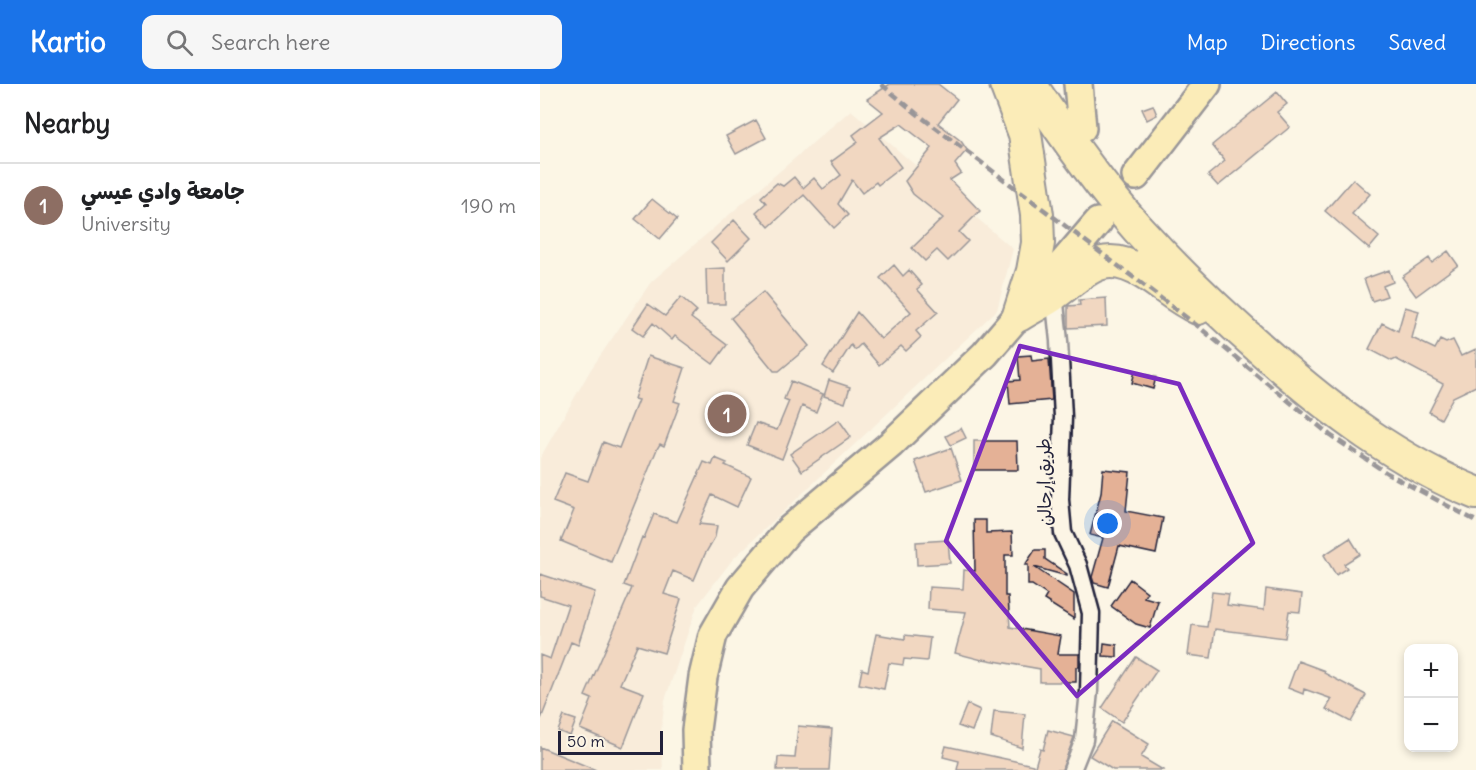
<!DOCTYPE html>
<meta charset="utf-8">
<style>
body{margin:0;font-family:Delius,"Playpen Sans Arabic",sans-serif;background:#f6f6f6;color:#202124}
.controls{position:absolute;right:18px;bottom:18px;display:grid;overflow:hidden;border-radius:12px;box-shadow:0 3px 9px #0003}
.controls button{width:54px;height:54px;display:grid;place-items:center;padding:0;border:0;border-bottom:2px solid #e0e0e0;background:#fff;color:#202124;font:30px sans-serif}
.scale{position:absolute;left:18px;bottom:15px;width:105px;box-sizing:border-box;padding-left:6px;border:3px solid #22223b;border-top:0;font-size:16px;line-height:21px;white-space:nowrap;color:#22223b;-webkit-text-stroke:4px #fcf5e5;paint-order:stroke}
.you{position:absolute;left:568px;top:440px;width:21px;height:21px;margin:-15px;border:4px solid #fff;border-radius:50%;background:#1a73e8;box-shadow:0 0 0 9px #1a73e833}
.badge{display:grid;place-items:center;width:39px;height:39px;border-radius:50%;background:#1a73e8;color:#fff;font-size:20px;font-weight:700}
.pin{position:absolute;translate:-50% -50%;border:3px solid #fff;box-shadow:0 2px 6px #0006}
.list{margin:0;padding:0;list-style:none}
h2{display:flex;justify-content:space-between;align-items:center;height:78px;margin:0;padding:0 24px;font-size:26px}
h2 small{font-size:20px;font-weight:400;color:#757577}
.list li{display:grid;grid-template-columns:39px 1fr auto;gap:18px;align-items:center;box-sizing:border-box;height:84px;padding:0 24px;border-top:2px solid #e0e0e0}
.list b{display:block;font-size:22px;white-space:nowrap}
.list p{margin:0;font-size:20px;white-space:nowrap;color:#757577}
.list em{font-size:20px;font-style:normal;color:#757577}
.icon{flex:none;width:33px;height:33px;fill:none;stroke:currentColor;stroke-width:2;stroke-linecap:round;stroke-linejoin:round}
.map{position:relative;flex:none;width:936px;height:686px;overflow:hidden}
header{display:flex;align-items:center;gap:36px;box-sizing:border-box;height:84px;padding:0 30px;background:#1a73e8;color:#fff}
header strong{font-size:28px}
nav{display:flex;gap:33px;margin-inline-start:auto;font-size:21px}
.search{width:420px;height:54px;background:#f6f6f6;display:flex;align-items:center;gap:15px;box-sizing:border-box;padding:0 21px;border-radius:12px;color:#757577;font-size:22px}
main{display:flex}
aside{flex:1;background:#fff}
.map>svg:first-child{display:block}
.built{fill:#f5e1cd}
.building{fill:#e4b196;stroke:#22223b;stroke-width:1.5}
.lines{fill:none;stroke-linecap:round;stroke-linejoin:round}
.street-casing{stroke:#22223b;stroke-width:21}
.primary-casing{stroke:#22223b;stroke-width:32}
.highway-casing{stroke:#22223b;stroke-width:36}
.street{stroke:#fcf5e5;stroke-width:16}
.primary{stroke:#fbe180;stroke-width:27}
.highway{stroke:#fbe180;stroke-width:32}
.rail{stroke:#22223b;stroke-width:4.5;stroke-dasharray:9 4.5;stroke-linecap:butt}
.marked{fill:none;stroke:#7b2cbf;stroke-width:4.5;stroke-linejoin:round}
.labels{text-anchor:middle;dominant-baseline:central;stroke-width:4.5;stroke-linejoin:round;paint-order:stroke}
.street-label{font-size:18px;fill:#22223b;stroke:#fcf5e5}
</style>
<header>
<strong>Kartio</strong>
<div class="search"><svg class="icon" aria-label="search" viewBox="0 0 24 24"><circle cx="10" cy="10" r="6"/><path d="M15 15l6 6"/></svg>Search here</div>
<nav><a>Map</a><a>Directions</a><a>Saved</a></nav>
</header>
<main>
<aside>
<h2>Nearby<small></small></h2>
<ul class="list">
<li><span class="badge" style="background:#8d6e63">1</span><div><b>جامعة وادي عيسي</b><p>University</p></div><em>190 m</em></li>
</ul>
</aside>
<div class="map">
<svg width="936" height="686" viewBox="0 0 936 686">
<rect width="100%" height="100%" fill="#fcf5e5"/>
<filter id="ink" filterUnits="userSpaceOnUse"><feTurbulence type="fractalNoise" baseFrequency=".0167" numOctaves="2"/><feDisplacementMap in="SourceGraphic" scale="12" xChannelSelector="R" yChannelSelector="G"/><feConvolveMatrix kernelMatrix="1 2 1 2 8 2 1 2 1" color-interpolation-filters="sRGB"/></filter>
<g filter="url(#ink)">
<path class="built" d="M311,26l162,139 -16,61 -264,249 -36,47 -32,94 -4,32 2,38h-123v-312l51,-89 60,-87z"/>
<path class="building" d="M350,0h48l19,15 -19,24 23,18 6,9 -12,14 6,9 -11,7 30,31 -21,21 9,9 -20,20 -11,-11 -12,11 -13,-13 31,-30 -30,-24 -8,-13 27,-33 -31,-24 -22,14 22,29 -23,18 -2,-3 -14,11 -10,-13 -14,24 10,11 -14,13 -30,-33 -35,32 -13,-15 10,-9 -5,-6 16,-14 6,3 11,-9 9,11 11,-10 9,11 18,-14 -10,-13 27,-20 -5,-7 30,-23 -16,-13z
M737,8l10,12 -10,8 13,15 -72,59 -10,-11 17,-14 -13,-16z
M613,21l4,10 -10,5 -5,-11z
M216,36l10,18 -30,16 -10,-18z
M813,95l17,15 -18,20 27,23 -10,12 -44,-38z
M112,115l25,20 -17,20 -25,-20z
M194,136l17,18 -23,23 -17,-18z
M908,167l10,14 -42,31 -14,-19 27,-19 3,5z
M354,181l9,11 6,-6 13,15 -5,4 21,23 -22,19 5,6 -15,14 -5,-5 -22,19 -18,-21 -6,6 -4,-5 -18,28 -10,-7 34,-54 24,27 30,-27 -31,-34z
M185,184v36h-18l-1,-35z
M849,186l4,12 -10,4 4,10 -15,5 -8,-22z
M223,208l46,54 -30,25h-5l-43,-53z
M141,213l16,14 -6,7 36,27 -14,19 -38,-28 -3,4 -19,-17 -10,13 -11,-8 16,-24 17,12z
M566,214l1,28 -39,2v-22l12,-1 -1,-5z
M865,223l14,4 -7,27 23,11 5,-9 6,3 7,-3 8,16 15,-7v37l-23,11 -12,22 -12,-7 14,-28 -47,-25 -4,2 -23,-12 13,-26 16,8z
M491,271l1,6 17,-2 3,41 -42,4 -2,-23 12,-1 -2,-24z
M108,272l37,12 -11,33 6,2 -16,43 -4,-2 -3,5 -46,113 -50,-21 13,-31 -21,-8 12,-29 23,8 15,-39 16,6 19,-48 -4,-1z
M595,287l21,6 -3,12 -21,-6z
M289,296l21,7 -5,16 -21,-7z
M251,297l32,13 -7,18 -14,-6 -20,53 -35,-14 9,-22 21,7 12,-29 -5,-2z
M299,336l12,17 -49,34 -12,-17z
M421,344l5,10 -15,7 -5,-9z
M434,357h43l1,29h-44z
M411,364l11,32 -36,12 -11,-31z
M175,374l12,5 -2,2 26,12 -14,30 -25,-12 -13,29 18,2 -2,11 -10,17 -11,26 -21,-9 -9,23 17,5 -17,54 -27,-8 -17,39 24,9 -21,54 -43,-18 12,-30 -7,-3 47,-108 -8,-3 18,-48 2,1 10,-24 23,8 27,-60 8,3z
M563,385l27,3 -4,39 37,7 -7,36 -37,-8 -11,41 -14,-4 -2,-6 11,-39 -13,-3 11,-42z
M434,436h12v13l26,-1 1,23h-8v41h3l2,31 51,9 -3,18h21v13h-3v15h-36v-13l-57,-10 -1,1 -27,-7 11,-41 -38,-3 1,-22 34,2 1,-19 11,1z
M810,454l10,16 -16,10 3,4 -11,7 -12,-20z
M408,456l2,23 -33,2 -1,-23z
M495,466h10v9l22,15v2l-33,-9 40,27v25l-30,-19 3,-5 -15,-10h-4v-20h-3z
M0,490l55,18 -17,53 -7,-3 -30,77 -1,-64 10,4 18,-54 -28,-9z
M590,495l17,13 -3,5 14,4 -8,27 -14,-4 -25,-18z
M726,505l36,5 -2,18 -11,-1 -4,27 -70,-9 -4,29 -23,-3 4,-30 15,2 5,-35 17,2 -2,11 37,5z
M336,550l29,5v-4l25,3 -3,23 -23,-2 -1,6 -14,-2 -5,26 -25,-5 3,-15 6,2z
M564,559l13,2v12l-14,-1z
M596,573l21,13 -35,52 -20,-14z
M758,577l27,10 -1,2 42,22 -15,27 -25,-13 6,-10 -28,-10 -1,5 -15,-6z
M427,620l13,6 -8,21 -14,-5z
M454,627l31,3 -3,34 -31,-11z
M24,632l12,4 -6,16 -12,-5z
M572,637l37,23 -8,13 22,13h-50l-23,-14z
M258,642l34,3 -3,41h-52l1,-13 17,1z
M508,646l26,7 -12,33h-28l6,-21 3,1z
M406,662l87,19v5h-76l2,-9 -16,-4z
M0,663l56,23h-56z"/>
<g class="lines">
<defs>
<path id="street" d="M514,210l5,47 4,76 -3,83 3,33 15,32 13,48 -2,78 -5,49 -12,30"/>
<path id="primary" d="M538,0l4,44
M596,92l71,-92
M157,686l-1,-40 7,-53 10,-42 27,-47 49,-58 102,-86 94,-90 113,-132"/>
<path id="highway" d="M466,0l19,50 12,81 1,28 -5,28 -14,44
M490,0c33,50 68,100 108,145 41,45 85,87 131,127 62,55 130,106 207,137
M479,231c11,-7 24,-13 35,-21 33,-24 48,-46 90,-21 18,11 34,26 54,35"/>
</defs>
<use href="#street" class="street-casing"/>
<use href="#primary" class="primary-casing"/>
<use href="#highway" class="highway-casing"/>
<use href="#street" class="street"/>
<use href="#primary" class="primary"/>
<use href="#highway" class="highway"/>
<path class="rail" d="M341,0l35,29 283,214 131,108 57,38 89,48"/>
</g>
</g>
<path d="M0 0H936V686H0ZM480,262l159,38 74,159 -176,153 -131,-155z" fill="#fcf5e5" fill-opacity=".55" fill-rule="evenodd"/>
<path class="marked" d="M480,262l159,38 74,159 -176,153 -131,-155z"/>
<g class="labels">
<g class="street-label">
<text transform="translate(504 398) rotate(-91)">طريق إرحالن</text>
</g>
</g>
</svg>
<div class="controls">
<button>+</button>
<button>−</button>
</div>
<div class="scale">50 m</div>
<div class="you"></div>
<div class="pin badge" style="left:187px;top:330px;background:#8d6e63">1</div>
</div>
</main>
